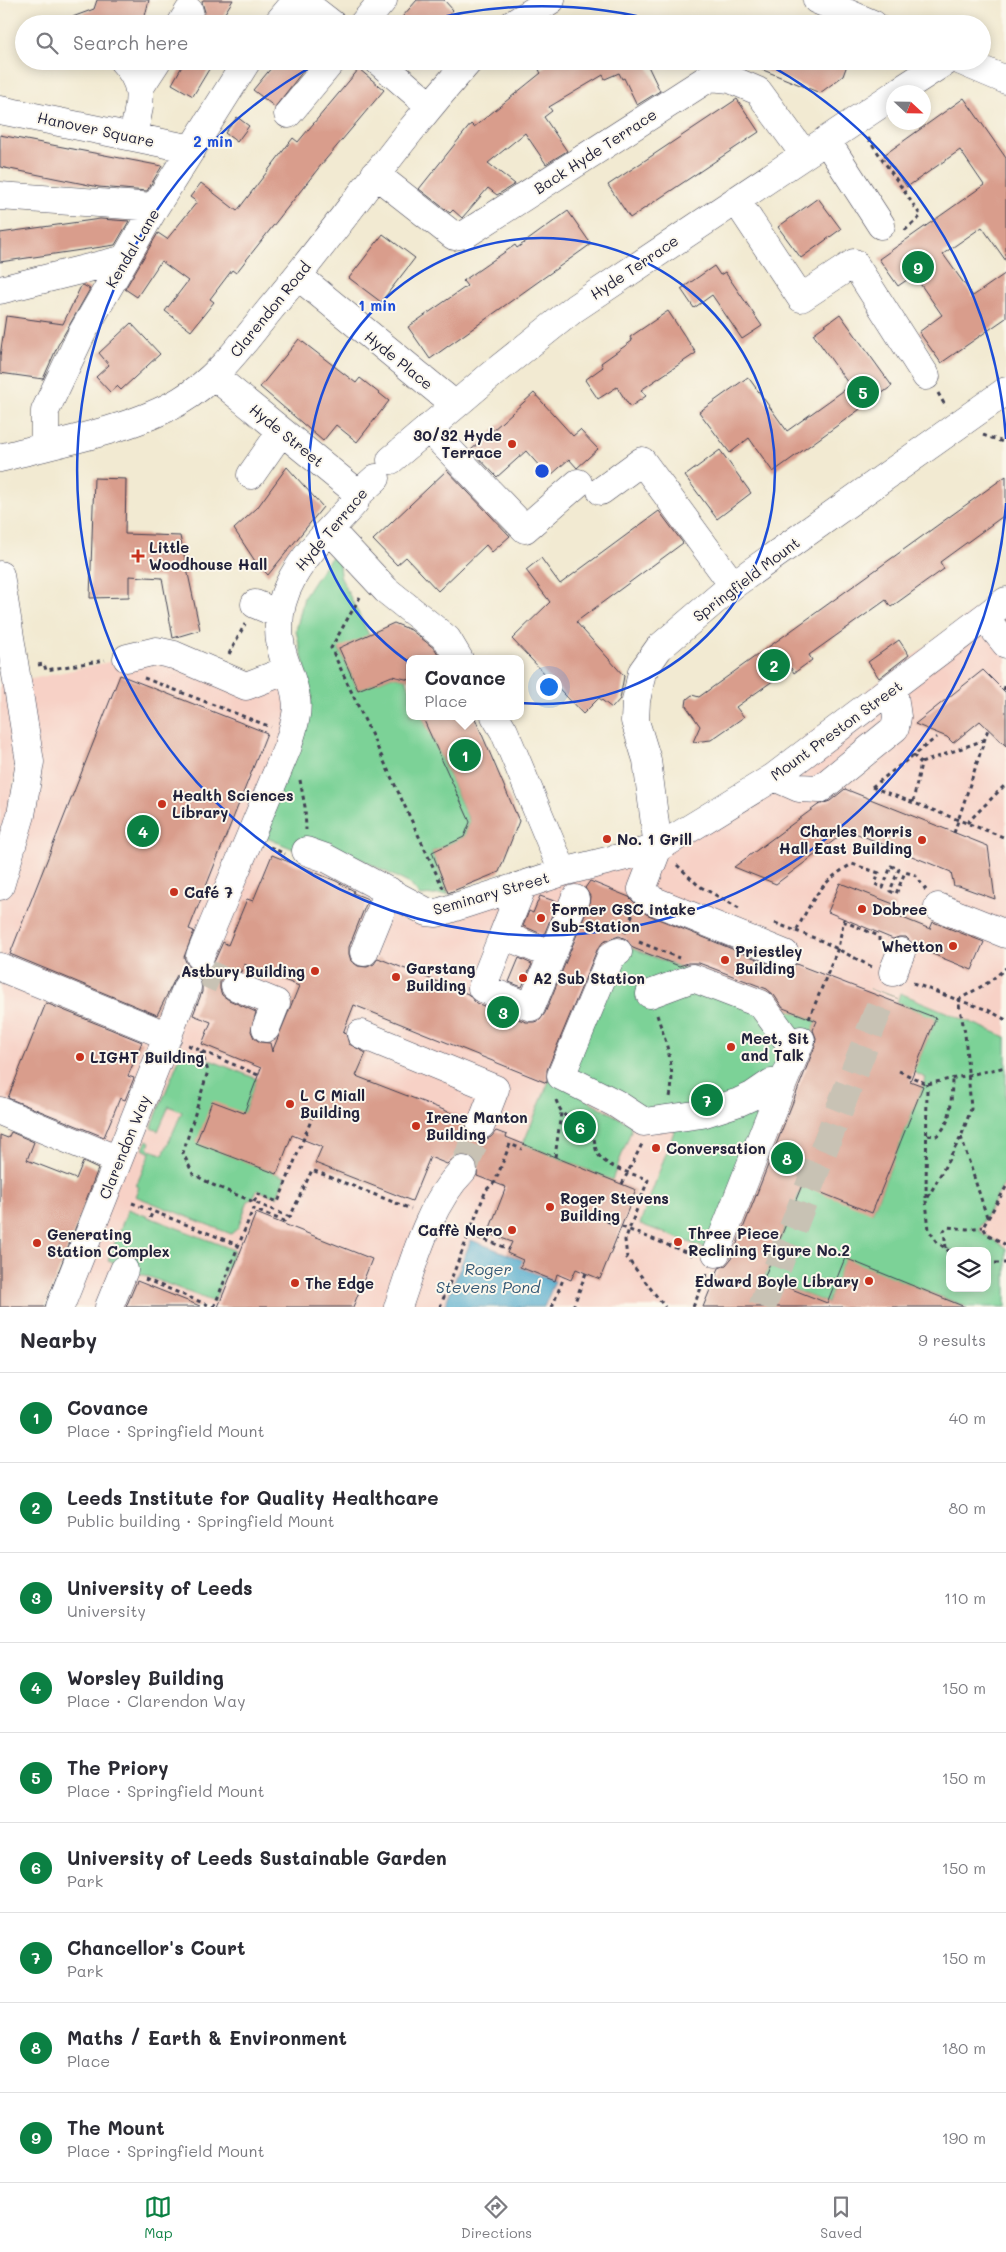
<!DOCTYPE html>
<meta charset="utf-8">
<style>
body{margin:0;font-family:Mali,sans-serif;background:#f2f2f3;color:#2b2b33}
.controls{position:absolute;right:15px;bottom:15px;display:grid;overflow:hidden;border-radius:10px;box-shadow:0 2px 12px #0003}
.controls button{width:45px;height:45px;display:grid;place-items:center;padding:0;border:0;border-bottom:1px solid #e1e1e2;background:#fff;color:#2b2b33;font:25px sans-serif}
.compass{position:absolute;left:886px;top:85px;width:45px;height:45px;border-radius:50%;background:#fff;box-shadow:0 2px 12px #0003;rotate:112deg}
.you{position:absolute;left:548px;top:686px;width:18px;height:18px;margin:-12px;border:4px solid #fff;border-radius:50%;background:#1a73e8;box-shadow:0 0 0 8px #1a73e833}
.badge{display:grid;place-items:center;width:32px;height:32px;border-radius:50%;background:#0b8043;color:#fff;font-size:16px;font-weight:700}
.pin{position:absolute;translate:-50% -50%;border:2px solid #fff;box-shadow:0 1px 5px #0006}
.popup{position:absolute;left:406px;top:655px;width:118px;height:65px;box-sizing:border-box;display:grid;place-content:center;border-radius:10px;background:#fff;filter:drop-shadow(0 1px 4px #0005);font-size:16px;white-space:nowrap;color:#7c7c81}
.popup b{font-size:19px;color:#2b2b33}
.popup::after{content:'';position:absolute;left:50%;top:100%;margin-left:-10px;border:10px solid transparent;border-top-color:#fff}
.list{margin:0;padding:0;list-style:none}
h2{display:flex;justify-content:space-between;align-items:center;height:65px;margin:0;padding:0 20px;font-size:21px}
h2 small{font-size:16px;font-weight:400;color:#7c7c81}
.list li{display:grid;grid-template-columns:32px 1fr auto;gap:15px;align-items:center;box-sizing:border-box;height:90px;padding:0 20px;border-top:1px solid #e1e1e2}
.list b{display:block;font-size:19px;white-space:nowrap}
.list p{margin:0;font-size:16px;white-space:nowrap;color:#7c7c81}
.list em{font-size:16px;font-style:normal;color:#7c7c81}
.icon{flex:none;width:28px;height:28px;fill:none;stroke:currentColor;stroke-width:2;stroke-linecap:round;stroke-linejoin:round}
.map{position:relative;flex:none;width:1006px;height:1307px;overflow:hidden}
.search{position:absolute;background:#fff;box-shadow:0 2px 12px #0003;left:15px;right:15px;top:15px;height:55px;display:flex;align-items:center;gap:12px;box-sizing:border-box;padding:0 18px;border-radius:28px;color:#7c7c81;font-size:19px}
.sheet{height:875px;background:#fff}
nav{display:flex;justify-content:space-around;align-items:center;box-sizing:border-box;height:70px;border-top:1px solid #e1e1e2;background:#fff;font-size:14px;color:#7c7c81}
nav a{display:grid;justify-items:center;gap:2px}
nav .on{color:#0b8043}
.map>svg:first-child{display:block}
.built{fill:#f7d1c6;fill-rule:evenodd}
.green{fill:#7bd297;stroke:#4e7a69;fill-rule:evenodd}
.water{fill:#4da8cb;stroke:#386583}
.building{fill:#d99d8c;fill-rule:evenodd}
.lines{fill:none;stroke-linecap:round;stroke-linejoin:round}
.minor-tunnel{stroke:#c8c2b4;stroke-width:28;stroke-dasharray:28 14;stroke-linecap:butt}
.minor-casing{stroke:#414052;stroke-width:29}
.path{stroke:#414052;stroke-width:3;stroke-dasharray:4 4;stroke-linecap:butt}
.minor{stroke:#fff;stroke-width:28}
.ring{fill:none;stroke:#1d4ed8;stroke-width:2.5}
.poi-dot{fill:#c8321e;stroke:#fbf7ec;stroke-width:2}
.labels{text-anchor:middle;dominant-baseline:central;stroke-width:4;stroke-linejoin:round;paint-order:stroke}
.street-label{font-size:15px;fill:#22223b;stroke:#fbf7ec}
.poi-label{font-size:15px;font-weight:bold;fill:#22223b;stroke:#fbf7ec;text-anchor:start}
.water-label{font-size:16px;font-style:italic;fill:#335875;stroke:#fbf7ec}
.centre{fill:#1d4ed8;stroke:#fbf7ec;stroke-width:2.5}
.ring-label{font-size:15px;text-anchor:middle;font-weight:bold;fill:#1d4ed8;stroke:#fbf7ec;stroke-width:4;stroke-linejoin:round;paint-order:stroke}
</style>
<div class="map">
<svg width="1006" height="1307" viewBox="0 0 1006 1307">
<rect width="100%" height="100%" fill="#fbf7ec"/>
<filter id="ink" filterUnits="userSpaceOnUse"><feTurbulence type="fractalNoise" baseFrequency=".02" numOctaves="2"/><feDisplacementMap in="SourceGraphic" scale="10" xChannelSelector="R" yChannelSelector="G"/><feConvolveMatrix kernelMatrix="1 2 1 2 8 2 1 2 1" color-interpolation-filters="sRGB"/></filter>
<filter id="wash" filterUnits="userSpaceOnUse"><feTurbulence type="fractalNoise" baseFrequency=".0096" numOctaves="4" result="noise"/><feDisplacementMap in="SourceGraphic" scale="20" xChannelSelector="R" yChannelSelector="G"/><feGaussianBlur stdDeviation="1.12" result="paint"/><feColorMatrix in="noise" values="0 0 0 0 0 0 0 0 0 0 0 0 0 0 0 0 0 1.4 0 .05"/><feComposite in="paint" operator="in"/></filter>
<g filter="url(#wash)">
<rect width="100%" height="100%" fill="#f2ead2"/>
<path class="built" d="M1006,586v721h-946l58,-147 -118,-49v-225l19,-61 -1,-143 109,-24 91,16 70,-4v76l-39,92 50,23 138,52 221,-65zM950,1251h37v37h-37z
M0,641l17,121 -8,52 -9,25z"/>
<path class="green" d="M338,550l2,26 29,59 -30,14 19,41 34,-14 14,3 4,10v27h12l48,106 -6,15 -32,15 17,42 -29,2 -10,-12 -59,-30 -30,-7 -23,4 -38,-16 38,-89 14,-49 -16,-66 8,-34 21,-32z
M613,941l204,80 -94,234 -83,-31 36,-98 -114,-59z
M900,993l106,44v144l-28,49 28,18v59h-39l-122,-48 -18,44 -63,-25 93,-226 15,161 54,-135 -25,-12 17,-5 18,-42 -39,-17zM950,1251h37v37h-37z
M185,1052h5l67,27 -13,34 -48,29 89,35 -8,20 -20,-7 -4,8 -5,3 -10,27 -7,6 -96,-38 4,-9 -3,-1 14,-33 -7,-4 4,-9 3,2 -2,6 15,7 19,-43 -13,-6 -11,25 -7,-3 30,-74z
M550,1079l80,45 1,7 -19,49 -89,-36z
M128,1209l106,41 -20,52 -106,-41z"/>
<path class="water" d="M471,1240l52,20 -3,7 35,14 -11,26h-100z"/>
<g id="blocks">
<path class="building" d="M97,0h52l-6,24h-83l-1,-2 35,-13z
M203,0h30l-15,24h-18l5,-12 -3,-10z
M417,0h27l9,10 -12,14h-45z
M185,61h29l-21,35 -21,-12z
M277,61h34l-36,46 -22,-17z
M553,61h104l-9,5 12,25 -23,14 -13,-27 -2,1 -3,-6 -14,6 -2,-4 -54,32 3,4 -8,6 23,34 -21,13 -21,-31 -37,30 27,21 -18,11 -9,-7 -26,30 -9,-8 -3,3 -31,-24 52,-65 3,3 67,-54 -2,-3z
M741,61h97l9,4 -4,11 -23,17z
M359,69l25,21 -63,75 -85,108 -4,-3 -22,29 4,3 -23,29 -26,-20 23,-30 -27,-20 -24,36 -12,-8 33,-56 9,6 30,-37 -7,-5 11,-14 36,28 56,-73 5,4z
M964,98l42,60v103l-24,-34 -39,27 30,42 33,-23v45l-65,45 -22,-31 23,-17 -28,-40 -16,11 -19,-27 105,-74 -24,-35 -53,37 -23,-32z
M737,99l22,33 -129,86 -22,-33z
M237,117l12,9 -12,16 -12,-9z
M0,135l162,31 -15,25 -48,-4 -99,-20z
M818,198l23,31 -40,29 -23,-31z
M568,211l23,33 -161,115 -22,-32 59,-41 -4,-5 52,-36 2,3z
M100,219l29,2 -14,24 -115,17v-29z
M383,234l32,24 -34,44 -32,-24z
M714,266l6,9 5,-3 37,54 -20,13 -30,-44 -18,13 -13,-19z
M83,285l7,4 -32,56 -15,34 -43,-6v-17l6,-40 57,8 18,-38z
M668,311l28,42 -55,37 5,6 -16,11 -13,-20 -19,12 -13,-19 18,-13 -2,-4 31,-22 -2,-4z
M840,314l52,72 -119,86 -24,-34 -19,15 -31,-41 49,-35 39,54 63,-45 -37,-52z
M131,323l29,31 -39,36 -4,-4 -7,6 -14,-15 13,-12 -10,-12z
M299,339l57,44 4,-5 29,23 -32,41 -21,-17 -13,16 -63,-54z
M534,393l39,43 7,-6 18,19 -21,19 -8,-9 -20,18 -23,-26 -29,26 -26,-27z
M720,450l31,43 -34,26 -32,-43z
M287,467l36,40 -55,68 -13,-14 -21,-32 23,-21z
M447,470l63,66 -18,16 -6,-7 -48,46 -32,-34 -9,8 -24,-25z
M1006,476v38l-66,48 4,7 -53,38 -5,-7 -77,55 3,5 -18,13 -3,-5 -55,39 8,10 -33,23 -18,2 7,-16 -14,-20 1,-7 5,-4 7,2z
M94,478l32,1 -1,55 55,2 20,94 -27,8 -11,-60 -33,-2v21l-39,1z
M659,511l24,32 -107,79 48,54 -4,23 -8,9 -13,-10 -16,16 -71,-75 38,-37 -24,-32 15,-12 19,26z
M394,623l17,7 24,19 6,10h-31v21l-18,-4 -34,14 -19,-42z
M899,640l10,15 -30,23 -11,-16z
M983,670l23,23v53l-26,-25 -27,22 -6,-6 -32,-13z
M120,675l147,58 -78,196 5,2 -10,26 3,8 7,5 7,2 8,-3 5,-7 9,-20 5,3 19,-46 6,2 19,-46 64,26 18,10 -1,2 15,6 -19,48v7l2,7 7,5 9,1 7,-3 4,-6 90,36 8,9 50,19h8l6,-2 5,-7 44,-108 1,-9 -5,-8 5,-7 39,16 17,17 133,54 9,1 8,-5 140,54 -26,63 13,5 -51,127 -70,-28 -38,93 63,25 18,-45 120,49h-262l16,-39 7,-3 5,-6 84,-213 1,-8 -3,-8 4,-9 -34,-13 -9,-13 -7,-6 -68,-26h-11l-9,3 -46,-18 -7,-9 -7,-3 -16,6 -6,8 -50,120v13l-193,-78 -11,28 3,1 3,10 17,9 -10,23 111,43 -1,9 3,7 6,4 9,1 7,-3 5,-6 11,4 -1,2 130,53 -36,89 -24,-10 -5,11 -14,-6 -2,7 -35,-14 3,-7 -16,-7 5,-11 -24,-9 18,-46 -29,-11 1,-12 -4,-5 -8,-4h-9l-10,9 -17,-7 -18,44 -97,-38 7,-16 -30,-12 -15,39 -81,-31 16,-42 32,12 17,-45 -59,-24 9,-22 -18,-7 9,-23v-8l-3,-7 -6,-4 -8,-1 -8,3 -20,40 -147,-61zM244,964l55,22 -27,66 -2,-9 -10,-1 -6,-4 -3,-7 5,-19 -27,-12 -7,-5 -2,-6v-9l5,-6 7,-3 9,1z
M422,716h52l45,105 -20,51 -51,21 -16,-41 32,-15 6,-15z
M845,789l143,57 7,53 -36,-13h-5l-3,-14 -103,-42 -72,54 -42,-17 84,-62 12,-4z
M840,883l56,22 -3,9 37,15 3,-7 51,20 -12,28 -57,-23 -9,-10h-7l-6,2 -65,-27z
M540,896l17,6 -13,33 -21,-9 6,-15 4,2z
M519,958l13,6 -10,23 -13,-5z
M46,1003l96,39 -14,34 6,2 -9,22 -5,-2 -16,39 -96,-39z
M11,1132l23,10 -7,18 49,19 7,-17 15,7 -53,138h-45v-172l8,3z
M256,1213l116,46 -19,48h-135z
M137,1281l63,25v1h-74z"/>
</g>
</g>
<g filter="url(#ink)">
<use href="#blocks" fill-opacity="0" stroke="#414052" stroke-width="1"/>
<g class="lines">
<path class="minor-tunnel" d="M195,968l40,18
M463,1170l18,-45
M762,1307l123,-314"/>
<defs>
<path id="minor" d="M301,0l31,24
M817,0l56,24
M181,24l8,-13
M277,24l20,-24
M363,24l20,-24
M513,24l38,-24
M123,61c25,27 16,43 10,76
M378,61l51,44
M961,61l45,19
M140,87l17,-26
M898,92l48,-31
M0,110l192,39
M288,114l44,-53
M826,140l55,85
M375,174l79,62 12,-2 244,-157 20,2 28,12 46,63
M0,196l155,11
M736,200l65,98 53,-35 72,113
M298,276l157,129
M0,290l125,-31
M214,376l140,114 2,6
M428,428l97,101 53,-46
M45,446v-35l37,-78 73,-126 92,-146
M0,458c56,-15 131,-28 180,-57 39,-23 64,-60 92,-94 68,-81 127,-168 197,-246
M391,460l100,-85 84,-67 319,-213
M251,475l30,-43
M601,491l41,-30 91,124
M330,530l56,60 61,49 12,20
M0,575l30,187 -9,53 -21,71
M255,604l24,10
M985,618l21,26
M127,658l29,-7 18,4 72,31 42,-16
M495,716l9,15 59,141
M774,777l25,11 21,1 75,-61 2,-11 -4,-29
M306,851l20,7 101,54 10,1 126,-41 95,-24 116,-71 232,-176
M523,885l-20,50 49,20
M938,907l68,27
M503,935l-21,53 49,19 44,-108
M364,952l25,-61
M618,952l-7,4 -50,120 54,27 29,19 58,-8 37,-12 13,-6 19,-13h12l18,-43
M785,954l-133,-54 -10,-11 16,-41 -11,-88 -12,-39 1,-20 6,-29 17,-24 74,-63 273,-194
M200,956l88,-210c4,-15 11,-32 8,-48 -2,-18 -12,-34 -15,-51 -13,-63 37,-103 74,-145l1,-6 20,-18
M0,967l168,69
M893,972l8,-20
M235,986l41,17 -10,25
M650,994l43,-16 68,26 35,48
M361,1034l134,55 -14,36
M0,1111l118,49
M716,1253l67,-170
M60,1307l127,-320
M109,1307l15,-37
M398,1307c16,-45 30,-102 65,-137"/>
</defs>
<use href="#minor" class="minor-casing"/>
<path class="path" d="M868,138l53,78 -18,16
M938,393l8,14
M983,435l23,8
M360,597l-29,51 112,240
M229,654l16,-30
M38,665l6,-1 2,6 59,-10
M144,678l127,49
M1004,690l2,-7
M913,755l8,8
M300,780l5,27 1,23
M872,787l134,51
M872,787l65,-50
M913,802l8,-39 63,-23
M967,823l39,-39
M954,833l34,-104
M270,847l15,7
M677,865l22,21 40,22
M843,921l36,15v8
M775,923l21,8c17,-32 24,-49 56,-67l27,9 -4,11 8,4 8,-22 8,3 -9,22 6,3 9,-22 10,3 11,15
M796,931l26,10 50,26
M625,933l8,-20
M639,942l40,16
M913,983l45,17 31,-18 17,-14
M657,1015c9,27 19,53 13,82
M809,1019l29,-71 6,-29
M188,1045l70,30
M201,1051l7,20 -25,82 10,21 20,11 77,32
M899,1071l28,13 79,-17
M556,1100c8,23 20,19 35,34 5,5 3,12 6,18 7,16 36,21 51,28l-23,60 2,18 38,49
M928,1135l8,1c17,-12 15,-37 16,-56
M961,1137l27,83
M555,1157l6,-44
M622,1184l20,-40
M1006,1187l-23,40 4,7 19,11
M926,1198l1,-114
M254,1202l4,-8 20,8 34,-84
M132,1203l106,42
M150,1218l3,-7
M607,1221l86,34
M469,1234l17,-44 9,-8 15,-38 12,5
M946,1248l-2,-17 3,-4 20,2 16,-2
M950,1252l-14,-11 -7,-11 -3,-29 35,-64 10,-28 -6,-76 -7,-33 30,10 18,10
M987,1263h19
M145,1279l68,28
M214,1307l39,-98 31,12 6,-4 22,-47 99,39
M440,1307l29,-73 40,15
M552,1307l12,-30
M573,1307l13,-34
M693,1307l14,-33"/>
<use href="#minor" class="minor"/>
</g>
</g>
<g class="ring">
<circle cx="542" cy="471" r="233"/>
<path d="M1006 503A465 465 0 1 1 320 62M418 23A465 465 0 0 1 666 23M764 62A465 465 0 0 1 1006 439"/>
</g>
<g class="poi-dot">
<circle cx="512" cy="444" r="5"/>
<path d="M135.5 548.5h5v5h5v5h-5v5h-5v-5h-5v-5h5z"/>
<circle cx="162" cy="804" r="5"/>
<circle cx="607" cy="839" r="5"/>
<circle cx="922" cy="840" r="5"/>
<circle cx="174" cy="892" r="5"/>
<circle cx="862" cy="909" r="5"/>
<circle cx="541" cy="918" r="5"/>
<circle cx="953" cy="946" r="5"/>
<circle cx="725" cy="960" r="5"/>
<circle cx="315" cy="971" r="5"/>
<circle cx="396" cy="977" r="5"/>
<circle cx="523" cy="978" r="5"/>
<circle cx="731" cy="1047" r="5"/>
<circle cx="80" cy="1057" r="5"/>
<circle cx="290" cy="1104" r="5"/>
<circle cx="416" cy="1126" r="5"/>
<circle cx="656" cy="1148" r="5"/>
<circle cx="550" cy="1207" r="5"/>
<circle cx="512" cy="1230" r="5"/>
<circle cx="678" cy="1242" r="5"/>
<circle cx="37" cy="1243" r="5"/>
<circle cx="869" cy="1281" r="5"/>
<circle cx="295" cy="1283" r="5"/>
</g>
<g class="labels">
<g class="street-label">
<text transform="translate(96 129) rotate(12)">Hanover Square</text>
<text transform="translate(595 151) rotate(-33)">Back Hyde Terrace</text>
<text transform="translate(132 248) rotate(-59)">Kendal Lane</text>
<text transform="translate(634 267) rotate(-34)">Hyde Terrace</text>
<text transform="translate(270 309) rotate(-51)">Clarendon Road</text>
<text transform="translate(399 360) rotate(39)">Hyde Place</text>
<text transform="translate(287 435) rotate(39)">Hyde Street</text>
<text transform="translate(331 529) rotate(-50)">Hyde Terrace</text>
<text transform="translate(746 579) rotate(-37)">Springfield Mount</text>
<text transform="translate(836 730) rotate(-36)">Mount Preston Street</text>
<text transform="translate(491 893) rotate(-16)">Seminary Street</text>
<text transform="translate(124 1147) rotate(-68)">Clarendon Way</text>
</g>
<g class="poi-label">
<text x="502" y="435" text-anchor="end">30/32 Hyde<tspan x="502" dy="17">Terrace</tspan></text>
<text x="149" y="547">Little<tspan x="149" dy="17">Woodhouse Hall</tspan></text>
<text x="172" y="795">Health Sciences<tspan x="172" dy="17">Library</tspan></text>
<text x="912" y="831" text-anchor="end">Charles Morris<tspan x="912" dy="17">Hall East Building</tspan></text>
<text x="617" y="839">No. 1 Grill</text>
<text x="184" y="892">Café 7</text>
<text x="551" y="909">Former GSC intake<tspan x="551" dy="17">Sub-Station</tspan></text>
<text x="872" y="909">Dobree</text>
<text x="943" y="946" text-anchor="end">Whetton</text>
<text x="735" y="951">Priestley<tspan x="735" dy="17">Building</tspan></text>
<text x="406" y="968">Garstang<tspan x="406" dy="17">Building</tspan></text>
<text x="305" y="971" text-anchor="end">Astbury Building</text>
<text x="533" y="978">A2 Sub Station</text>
<text x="741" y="1038">Meet, Sit<tspan x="741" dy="17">and Talk</tspan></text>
<text x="90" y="1057">LIGHT Building</text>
<text x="300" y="1095">L C Miall<tspan x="300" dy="17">Building</tspan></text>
<text x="426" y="1117">Irene Manton<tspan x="426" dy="17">Building</tspan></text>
<text x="666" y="1148">Conversation</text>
<text x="560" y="1198">Roger Stevens<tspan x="560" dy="17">Building</tspan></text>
<text x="502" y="1230" text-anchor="end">Caffè Nero</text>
<text x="688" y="1233">Three Piece<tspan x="688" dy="17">Reclining Figure No.2</tspan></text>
<text x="47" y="1234">Generating<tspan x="47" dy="17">Station Complex</tspan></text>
<text x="859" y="1281" text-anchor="end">Edward Boyle Library</text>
<text x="305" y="1283">The Edge</text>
</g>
<g class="water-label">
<text x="488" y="1268">Roger<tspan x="488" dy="18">Stevens Pond</tspan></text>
</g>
</g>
<circle cx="542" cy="471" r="8" class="centre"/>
<g class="ring-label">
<text x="213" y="147">2 min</text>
<text x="377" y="311">1 min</text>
</g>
</svg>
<div class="controls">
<button><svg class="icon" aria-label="layers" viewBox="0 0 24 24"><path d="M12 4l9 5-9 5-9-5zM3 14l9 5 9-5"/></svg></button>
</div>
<svg class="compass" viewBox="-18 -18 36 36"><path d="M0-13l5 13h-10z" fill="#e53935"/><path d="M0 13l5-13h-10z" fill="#7c7c81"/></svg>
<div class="you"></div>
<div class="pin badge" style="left:465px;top:755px">1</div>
<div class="popup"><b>Covance</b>Place</div>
<div class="pin badge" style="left:774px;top:665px">2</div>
<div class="pin badge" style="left:503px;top:1012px">3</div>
<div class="pin badge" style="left:143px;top:831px">4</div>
<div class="pin badge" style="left:863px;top:392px">5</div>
<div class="pin badge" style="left:580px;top:1127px">6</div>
<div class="pin badge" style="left:707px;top:1100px">7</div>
<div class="pin badge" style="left:787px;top:1158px">8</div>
<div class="pin badge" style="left:918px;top:267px">9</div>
<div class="search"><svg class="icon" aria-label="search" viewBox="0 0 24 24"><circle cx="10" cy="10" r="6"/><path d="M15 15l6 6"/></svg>Search here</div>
</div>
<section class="sheet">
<h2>Nearby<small>9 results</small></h2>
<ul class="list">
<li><span class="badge">1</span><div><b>Covance</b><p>Place · Springfield Mount</p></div><em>40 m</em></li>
<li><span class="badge">2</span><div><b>Leeds Institute for Quality Healthcare</b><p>Public building · Springfield Mount</p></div><em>80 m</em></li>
<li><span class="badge">3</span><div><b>University of Leeds</b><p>University</p></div><em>110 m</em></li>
<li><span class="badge">4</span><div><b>Worsley Building</b><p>Place · Clarendon Way</p></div><em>150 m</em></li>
<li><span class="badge">5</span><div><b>The Priory</b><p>Place · Springfield Mount</p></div><em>150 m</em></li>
<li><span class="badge">6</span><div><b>University of Leeds Sustainable Garden</b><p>Park</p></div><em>150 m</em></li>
<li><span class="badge">7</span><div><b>Chancellor's Court</b><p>Park</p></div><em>150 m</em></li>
<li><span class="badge">8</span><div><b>Maths / Earth &amp; Environment</b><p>Place</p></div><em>180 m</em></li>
<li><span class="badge">9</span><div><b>The Mount</b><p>Place · Springfield Mount</p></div><em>190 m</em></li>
</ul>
</section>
<nav>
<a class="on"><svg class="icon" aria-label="map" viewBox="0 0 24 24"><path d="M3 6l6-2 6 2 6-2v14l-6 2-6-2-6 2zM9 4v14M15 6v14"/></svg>Map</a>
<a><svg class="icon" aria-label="directions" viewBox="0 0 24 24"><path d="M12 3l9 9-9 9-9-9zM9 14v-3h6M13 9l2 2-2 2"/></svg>Directions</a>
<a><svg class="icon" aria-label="saved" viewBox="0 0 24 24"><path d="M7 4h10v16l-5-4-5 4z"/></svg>Saved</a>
</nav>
